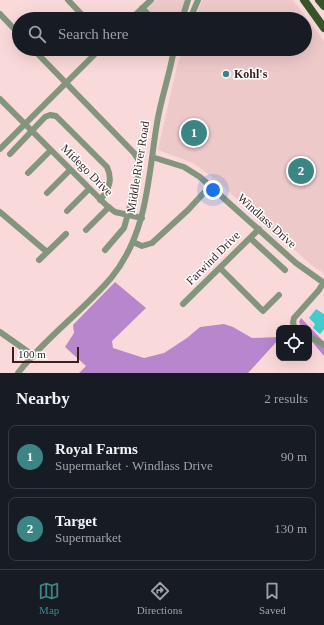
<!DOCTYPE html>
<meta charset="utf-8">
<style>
body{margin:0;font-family:"Times New Roman",serif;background:#20242c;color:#f1f3f6}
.controls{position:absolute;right:12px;bottom:12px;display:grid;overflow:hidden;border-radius:8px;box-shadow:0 4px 16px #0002}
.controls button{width:36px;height:36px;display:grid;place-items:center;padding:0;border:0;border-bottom:1px solid #363941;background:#171b24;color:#f1f3f6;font:20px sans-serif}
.scale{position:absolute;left:12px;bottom:10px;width:67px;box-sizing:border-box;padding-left:4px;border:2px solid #3c1e21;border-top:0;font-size:11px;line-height:14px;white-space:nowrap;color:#3c1e21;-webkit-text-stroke:3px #fff;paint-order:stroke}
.you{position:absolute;left:213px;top:190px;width:14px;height:14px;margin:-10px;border:3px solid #fff;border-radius:50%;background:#1a73e8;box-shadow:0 0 0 6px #1a73e833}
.badge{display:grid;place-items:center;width:26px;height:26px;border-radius:50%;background:#3c8585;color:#fff;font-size:13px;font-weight:700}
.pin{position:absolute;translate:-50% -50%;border:2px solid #fff;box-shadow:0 1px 4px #0006}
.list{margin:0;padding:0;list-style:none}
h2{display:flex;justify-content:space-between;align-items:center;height:52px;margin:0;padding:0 16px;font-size:17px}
h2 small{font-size:13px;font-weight:400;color:#9ea1a6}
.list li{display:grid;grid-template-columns:26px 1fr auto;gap:12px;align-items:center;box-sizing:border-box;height:64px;margin:0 8px 8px;padding:0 8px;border:1px solid #363941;border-radius:8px}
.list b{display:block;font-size:15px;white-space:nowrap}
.list p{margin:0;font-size:13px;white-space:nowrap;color:#9ea1a6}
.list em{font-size:13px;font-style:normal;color:#9ea1a6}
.icon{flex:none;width:22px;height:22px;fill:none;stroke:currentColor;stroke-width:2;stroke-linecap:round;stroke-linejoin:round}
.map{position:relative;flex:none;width:324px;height:373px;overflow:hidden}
.search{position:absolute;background:#171b24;box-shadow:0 4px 16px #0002;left:12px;right:12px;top:12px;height:44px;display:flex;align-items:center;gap:10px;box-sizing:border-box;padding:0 14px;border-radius:22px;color:#9ea1a6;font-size:15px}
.sheet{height:196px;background:#171b24}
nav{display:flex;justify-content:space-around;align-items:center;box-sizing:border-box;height:56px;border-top:1px solid #363941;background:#171b24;font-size:11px;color:#9ea1a6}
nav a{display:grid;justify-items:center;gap:2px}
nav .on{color:#3c8585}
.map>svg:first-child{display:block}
.built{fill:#edc9ca}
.forest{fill:#b886cd}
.water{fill:#43cccd}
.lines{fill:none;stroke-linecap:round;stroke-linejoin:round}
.minor{stroke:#83957c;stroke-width:6}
.major{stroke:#375528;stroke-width:8}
.poi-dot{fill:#3c8585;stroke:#fff;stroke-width:1.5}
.labels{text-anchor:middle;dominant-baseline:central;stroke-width:3;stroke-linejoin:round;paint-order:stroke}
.poi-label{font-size:12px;font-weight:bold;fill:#3c1e21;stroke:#fff;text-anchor:start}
.street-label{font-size:12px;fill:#3c1e21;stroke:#fff}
</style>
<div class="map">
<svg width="324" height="373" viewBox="0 0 324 373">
<rect width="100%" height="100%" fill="#fad9da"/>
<path class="built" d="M156,0h30l-6,19h-24l-10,-9z
M202,0h91l31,41v232l-9,-5 -103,-91 -19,-14 -35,-13 19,-84 6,-17h122v-30h-110z"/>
<path class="forest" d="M115,282l31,26 -34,33 1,7 31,10 20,-5 23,-15 13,-11 24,-3 9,3 19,11 27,-1v2l-31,34h-169l7,-7 -21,-19 9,-14 -1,-8z
M301,318l23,24v14l-15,-18v-10h-7l-3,-6z"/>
<path class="water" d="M316,309l8,5v15l-4,5 -7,-6 2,-4 -6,-6z"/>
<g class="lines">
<path class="minor" d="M68,0l18,19
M142,8l11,11
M0,14l19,20
M131,19l20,-19
M182,19l6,-19
M190,19l8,-19
M33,49l101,104 6,9 -1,12 -15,54 -19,22
M0,99l106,106 9,7 27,6
M0,149l100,-100
M10,154l35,-37 5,-2 6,1 51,51c6,13 2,22 -7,33
M152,157l32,10 16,10 96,86 28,20
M28,173l23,-23
M47,193l23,-23
M67,211l22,-22
M0,212l47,40
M86,230l23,-23
M250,238l35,32
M133,242l9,4 10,-3 36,-33 23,-25
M39,260l27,-26
M220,268l43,43 16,-16
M183,304l76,-75
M295,328l-2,-5 1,-5 25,-28 4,-7
M0,332l27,19 5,5
M309,336l15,9
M18,373c27,-35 65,-62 93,-95 37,-45 37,-101 46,-155 4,-25 13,-49 17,-74"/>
<path class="major" d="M304,0l20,28
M319,0l5,6"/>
</g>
<circle class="poi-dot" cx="226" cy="74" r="4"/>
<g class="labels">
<g class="poi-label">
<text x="234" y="74">Kohl's</text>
</g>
<g class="street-label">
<text transform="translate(138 167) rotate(-81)">Middle River Road</text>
<text transform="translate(87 170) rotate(45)">Midego Drive</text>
<text transform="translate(267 221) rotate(42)">Windlass Drive</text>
<text transform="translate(213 258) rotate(-45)">Farwind Drive</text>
</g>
</g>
</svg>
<div class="controls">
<button><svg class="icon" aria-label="locate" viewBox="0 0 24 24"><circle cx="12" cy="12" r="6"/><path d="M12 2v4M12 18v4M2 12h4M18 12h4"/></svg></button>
</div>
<div class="scale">100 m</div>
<div class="you"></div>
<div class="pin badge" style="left:194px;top:133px">1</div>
<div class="pin badge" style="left:301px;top:171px">2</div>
<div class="search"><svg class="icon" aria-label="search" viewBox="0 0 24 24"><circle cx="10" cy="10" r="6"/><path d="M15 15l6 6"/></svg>Search here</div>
</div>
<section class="sheet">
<h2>Nearby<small>2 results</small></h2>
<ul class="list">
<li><span class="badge">1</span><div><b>Royal Farms</b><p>Supermarket · Windlass Drive</p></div><em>90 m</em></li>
<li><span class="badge">2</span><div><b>Target</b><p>Supermarket</p></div><em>130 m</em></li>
</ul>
</section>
<nav>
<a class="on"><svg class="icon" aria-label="map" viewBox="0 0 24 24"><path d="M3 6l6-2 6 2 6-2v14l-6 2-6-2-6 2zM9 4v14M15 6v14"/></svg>Map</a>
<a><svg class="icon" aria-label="directions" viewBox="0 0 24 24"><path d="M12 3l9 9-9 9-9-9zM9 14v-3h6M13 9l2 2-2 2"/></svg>Directions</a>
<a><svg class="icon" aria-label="saved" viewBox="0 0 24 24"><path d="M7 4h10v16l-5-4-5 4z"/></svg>Saved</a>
</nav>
